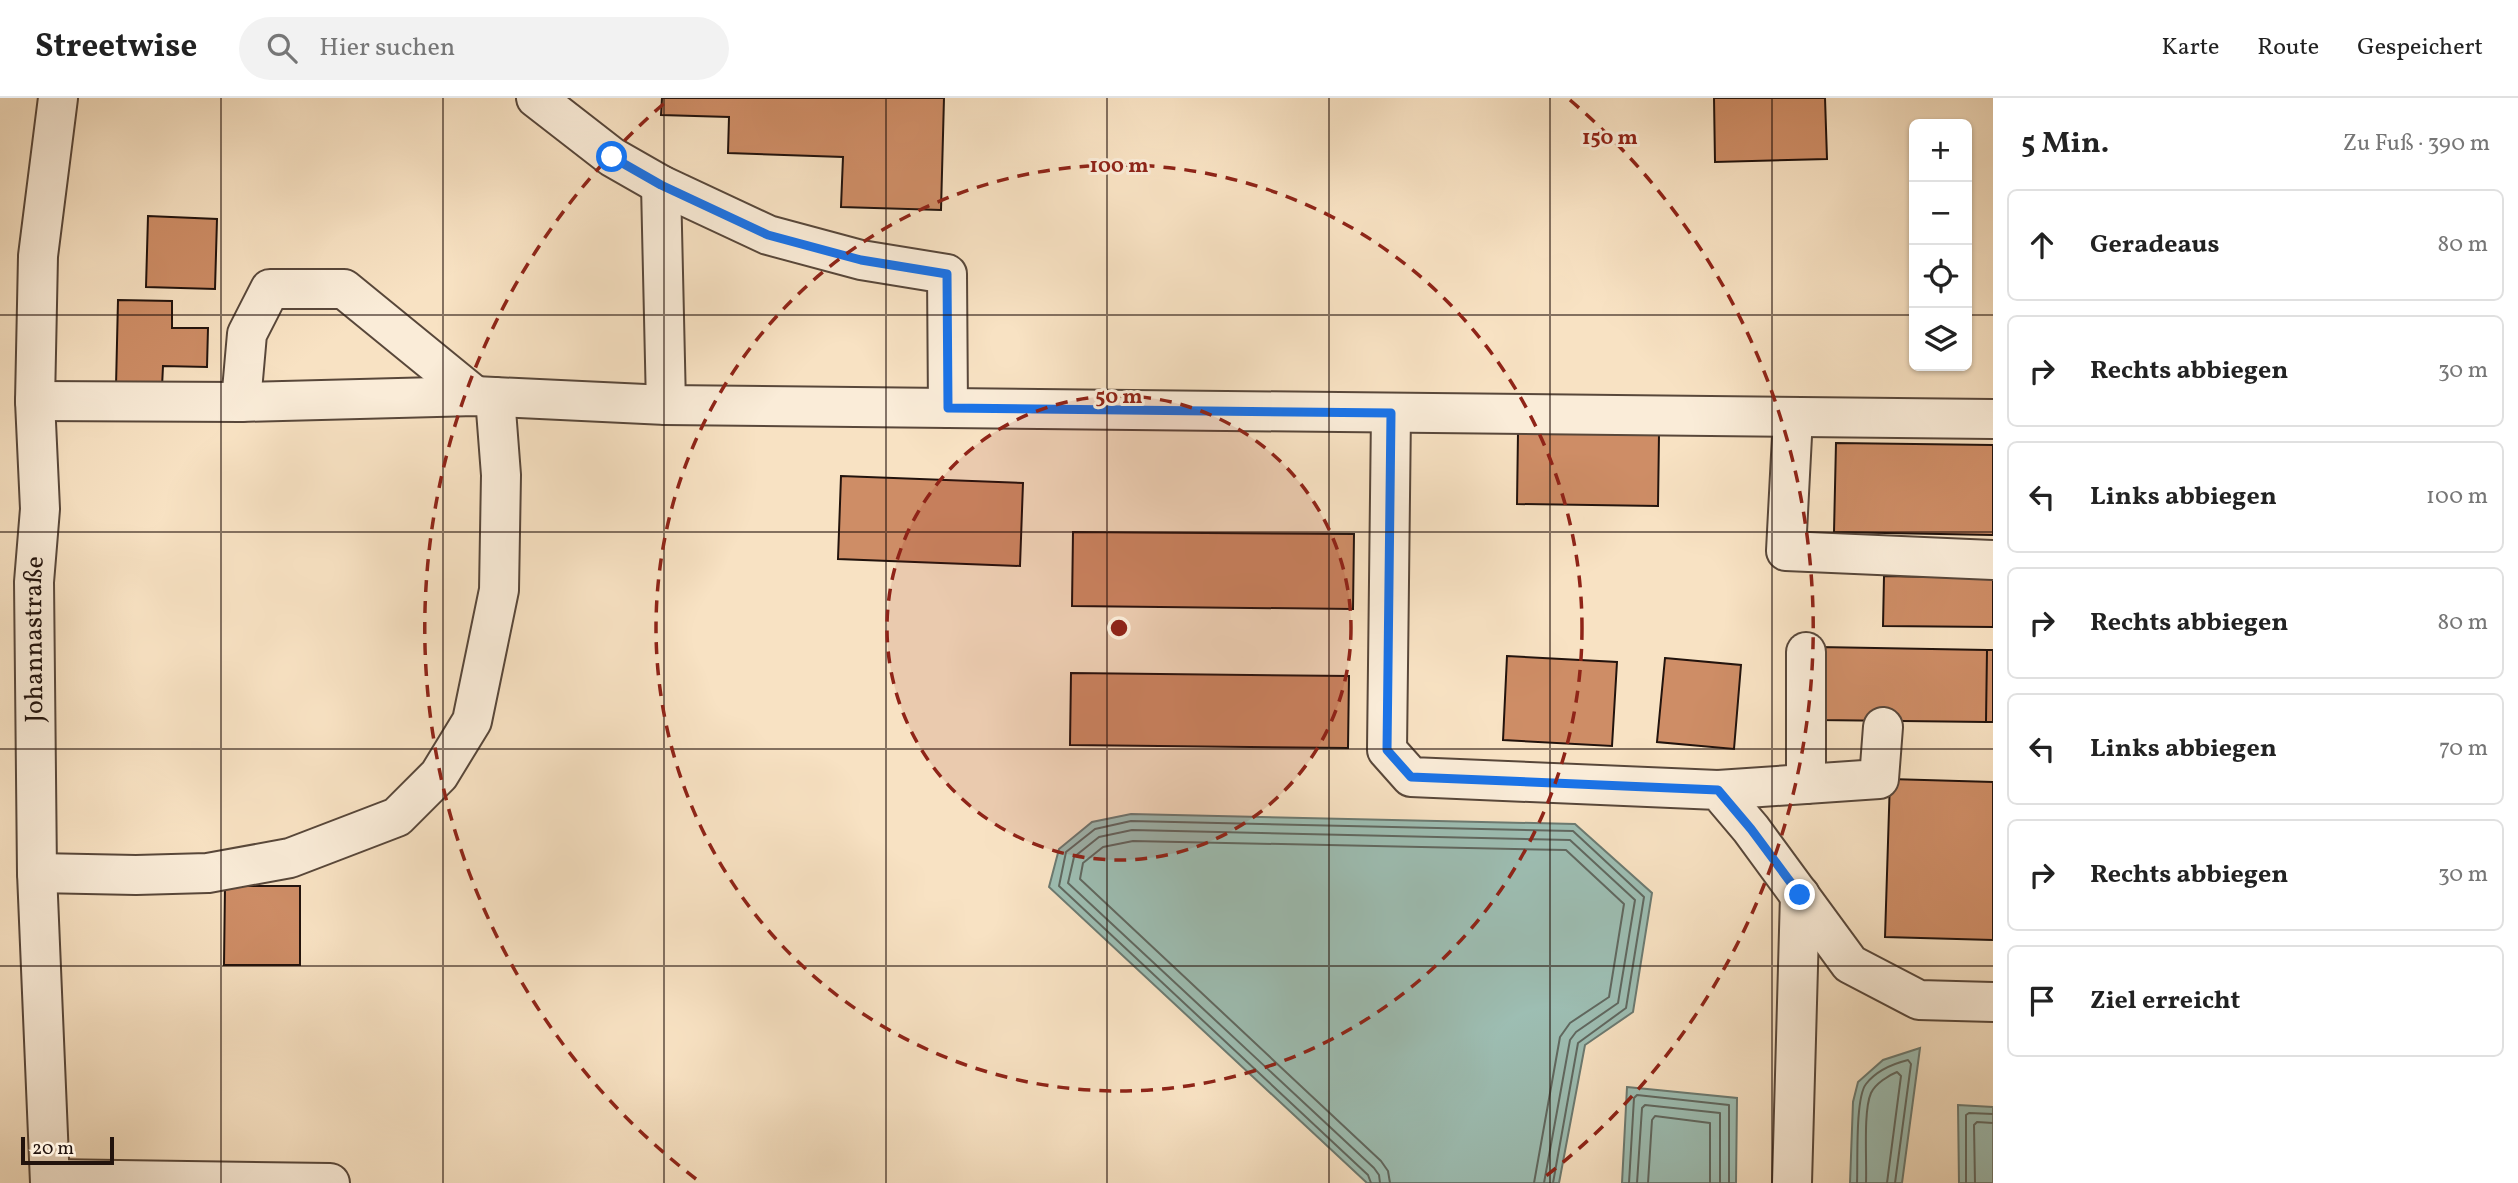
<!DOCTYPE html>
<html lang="de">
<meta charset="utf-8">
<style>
body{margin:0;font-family:Vollkorn,serif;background:#f2f2f2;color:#222}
.controls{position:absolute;right:21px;top:21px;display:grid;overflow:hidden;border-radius:10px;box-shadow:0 2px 5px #0004}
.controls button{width:63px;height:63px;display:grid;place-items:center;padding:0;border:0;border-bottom:2px solid #e0e0e0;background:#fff;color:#222;font:35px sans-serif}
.scale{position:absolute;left:21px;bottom:18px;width:93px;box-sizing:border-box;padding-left:7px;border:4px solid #22130d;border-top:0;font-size:19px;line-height:24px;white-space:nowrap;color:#22130d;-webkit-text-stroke:5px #faecd8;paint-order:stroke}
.stop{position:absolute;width:21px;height:21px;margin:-16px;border:5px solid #1a73e8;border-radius:50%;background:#fff}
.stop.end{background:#1a73e8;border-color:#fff;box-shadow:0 2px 7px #0008}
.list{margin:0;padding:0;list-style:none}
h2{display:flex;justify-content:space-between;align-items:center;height:91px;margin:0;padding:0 28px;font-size:30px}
h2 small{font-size:23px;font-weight:400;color:#767676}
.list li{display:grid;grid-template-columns:46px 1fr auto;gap:21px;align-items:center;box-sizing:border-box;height:112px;margin:0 14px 14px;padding:0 14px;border:2px solid #e0e0e0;border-radius:10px}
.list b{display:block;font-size:26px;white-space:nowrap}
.list em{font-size:23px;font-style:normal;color:#767676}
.icon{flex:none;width:38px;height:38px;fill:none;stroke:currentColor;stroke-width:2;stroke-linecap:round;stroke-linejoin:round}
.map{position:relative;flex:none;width:1993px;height:1085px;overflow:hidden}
header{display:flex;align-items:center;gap:42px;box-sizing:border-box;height:98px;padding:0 35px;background:#fff;border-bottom:2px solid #e0e0e0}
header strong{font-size:33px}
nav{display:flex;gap:38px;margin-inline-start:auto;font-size:24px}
.search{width:490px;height:63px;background:#f2f2f2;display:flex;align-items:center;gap:18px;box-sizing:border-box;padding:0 24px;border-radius:38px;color:#767676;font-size:26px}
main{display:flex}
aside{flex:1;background:#fff}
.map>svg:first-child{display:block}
.water{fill:#9dbeb3;stroke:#6c7a71;stroke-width:2}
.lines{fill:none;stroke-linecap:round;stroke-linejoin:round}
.shore{stroke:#606860;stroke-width:2}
.building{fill:#ce8d66;stroke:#22130d;stroke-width:2}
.minor-casing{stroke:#58473a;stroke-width:42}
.minor{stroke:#faecd8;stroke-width:38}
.route{stroke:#1a73e8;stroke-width:9}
.grid{fill:none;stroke:#22130d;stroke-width:2;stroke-opacity:0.55}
.ring{fill:none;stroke:#8f2418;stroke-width:3.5;stroke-dasharray:12 9}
.labels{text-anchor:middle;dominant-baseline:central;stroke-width:6;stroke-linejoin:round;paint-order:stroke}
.street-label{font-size:26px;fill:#22130d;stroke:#faecd8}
.centre{fill:#8f2418;stroke:#faecd8;stroke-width:3.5}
.ring-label{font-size:21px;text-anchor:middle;font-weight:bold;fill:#8f2418;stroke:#faecd8;stroke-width:6;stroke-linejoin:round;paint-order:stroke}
</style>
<header>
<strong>Streetwise</strong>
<div class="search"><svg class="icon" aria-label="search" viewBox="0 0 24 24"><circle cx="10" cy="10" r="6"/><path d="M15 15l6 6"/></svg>Hier suchen</div>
<nav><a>Karte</a><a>Route</a><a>Gespeichert</a></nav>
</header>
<main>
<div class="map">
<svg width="1993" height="1085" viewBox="0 0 1993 1085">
<rect width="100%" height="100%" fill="#f8e2c3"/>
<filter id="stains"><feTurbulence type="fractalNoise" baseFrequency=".00286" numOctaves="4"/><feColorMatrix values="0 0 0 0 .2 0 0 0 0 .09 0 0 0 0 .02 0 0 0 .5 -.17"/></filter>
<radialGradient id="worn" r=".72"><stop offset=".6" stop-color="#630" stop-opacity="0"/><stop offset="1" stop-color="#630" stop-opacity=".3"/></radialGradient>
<path class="water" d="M1131,716l444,10 77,69 -19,119 -48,33 -26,138h-192l-318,-296 10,-38 33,-27z
M1920,950l-18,135h-52l3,-81 5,-20 25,-22z
M1627,989l110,11 -1,85h-114z
M1958,1007l35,2v76h-34z"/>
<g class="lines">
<path class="shore" d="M1371,1085l-3,-8 -309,-289 7,-34 29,-23 36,-8 442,10 71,66 -18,111 -48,35 -25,140
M1380,1085l-1,-8 -5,-7 -306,-285 6,-26 25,-20 33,-7 438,10 65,60 -17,103 -42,29 -6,8 -26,143
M1390,1085l-2,-12 -7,-10 -301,-282 3,-16 20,-16 30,-6 433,9 58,54 -15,93 -39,26 -10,14 -26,146
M1629,1085l5,-85 3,-3 92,10v78
M1637,1085l5,-75 3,-3 75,8v70
M1648,1085l4,-63 3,-4 55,7v60
M1857,1085c1,-20 -2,-85 9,-99 10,-13 26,-20 42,-24l3,4 -16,119
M1866,1085c1,-22 -3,-72 5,-90 4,-9 18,-18 26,-21l4,4 -14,107
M1966,1085v-68l3,-2 24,1
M1975,1085l-1,-58 3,-3 16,1"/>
</g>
<path class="building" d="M662,0h282l-3,112 -100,-3 2,-50 -115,-4 1,-36 -68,-2z
M1714,0h111l2,61 -112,3z
M148,118l69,3 -2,70 -69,-2z
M118,202l54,1v27h36l-1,39 -44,-1 -1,21 -46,-1z
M1518,334l141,2 -1,72 -141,-2z
M1836,345l157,2v90l-159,-3z
M841,378l182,7 -3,83 -182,-7z
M1073,434l281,2 -1,75 -281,-3z
M1884,478l109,2v49l-110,-1z
M1819,549l168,3 -1,72 -168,-2z
M1987,552h6v72h-7z
M1507,558l110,6 -5,84 -109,-6z
M1665,560l76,7 -7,84 -77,-7z
M1071,575l278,3 -1,72 -278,-3z
M1890,681l103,3v158l-108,-3z
M225,788h75v79h-76z"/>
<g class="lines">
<defs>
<g id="minor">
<path d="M536,0l76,59 49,28 107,50 93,25 86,14 1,134"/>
<path d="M661,87l5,220"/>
<path d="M35,303l206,1 234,-6 191,9 1327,14"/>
<path d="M241,304l6,-68 23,-45h74l131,107"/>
<path d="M1391,315l-4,337 24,27 307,13 33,39 99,135 69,36 74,2"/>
<path d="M1793,319l-7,134 207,9"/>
<path d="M1806,554v132"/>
<path d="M1718,692l161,-11 4,-52"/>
<path d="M37,775l99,2 72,-2 82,-15 107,-41 42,-42 33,-54 27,-131 2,-115 -6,-78"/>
<path d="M50,1081l280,4"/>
<path id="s1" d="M50,1085l-13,-310 -3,-291 6,-73 -5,-108 3,-145 20,-158"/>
<path d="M1792,1085l8,-288"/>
</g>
</defs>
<use href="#minor" class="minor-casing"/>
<use href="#minor" class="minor"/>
</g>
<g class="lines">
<path class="route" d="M612,59l49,28 107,50 93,25 86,14 1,134 443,5 -4,337 24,27 307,13 33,39 49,66"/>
</g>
<path class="grid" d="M221,0v1085M443,0v1085M664,0v1085M886,0v1085M1107,0v1085M1329,0v1085M1550,0v1085M1772,0v1085M0,217h1914M1967,217h26M0,434h1993M0,651h1993M0,868h1993"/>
<circle cx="1119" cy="530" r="232" fill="#8f2418" fill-opacity=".12"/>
<g class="ring">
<circle cx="1119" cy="530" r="232"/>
<circle cx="1119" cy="530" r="463"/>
<path d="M696 1081A695 695 0 0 1 668 2M1570 2A695 695 0 0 1 1542 1081"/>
</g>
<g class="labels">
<g class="street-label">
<text stroke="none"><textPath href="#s1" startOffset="544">Johannastraße</textPath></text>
</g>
</g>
<circle cx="1119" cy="530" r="10" class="centre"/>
<g class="ring-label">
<text x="1610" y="46">150 m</text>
<text x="1119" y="74">100 m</text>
<text x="1119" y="305">50 m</text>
</g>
<rect width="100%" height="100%" filter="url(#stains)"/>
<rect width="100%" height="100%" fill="url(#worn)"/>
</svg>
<div class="controls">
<button>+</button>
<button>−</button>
<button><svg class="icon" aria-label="locate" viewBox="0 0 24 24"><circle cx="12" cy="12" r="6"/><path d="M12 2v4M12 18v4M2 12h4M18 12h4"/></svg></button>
<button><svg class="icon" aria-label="layers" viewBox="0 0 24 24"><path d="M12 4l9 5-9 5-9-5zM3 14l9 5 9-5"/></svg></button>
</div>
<div class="scale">20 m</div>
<div class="stop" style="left:612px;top:59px"></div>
<div class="stop end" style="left:1800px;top:797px"></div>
</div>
<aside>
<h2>5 Min.<small>Zu Fuß · 390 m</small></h2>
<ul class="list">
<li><svg class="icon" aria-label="ahead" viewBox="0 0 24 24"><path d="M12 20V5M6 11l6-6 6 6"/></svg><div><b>Geradeaus</b></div><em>80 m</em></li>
<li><svg class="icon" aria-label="right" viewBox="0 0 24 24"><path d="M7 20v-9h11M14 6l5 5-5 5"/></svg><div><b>Rechts abbiegen</b></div><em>30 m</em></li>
<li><svg class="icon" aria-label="left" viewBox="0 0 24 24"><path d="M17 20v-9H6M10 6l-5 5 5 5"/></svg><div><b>Links abbiegen</b></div><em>100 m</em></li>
<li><svg class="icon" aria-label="right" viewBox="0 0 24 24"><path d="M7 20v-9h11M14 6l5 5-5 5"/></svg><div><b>Rechts abbiegen</b></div><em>80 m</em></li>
<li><svg class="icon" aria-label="left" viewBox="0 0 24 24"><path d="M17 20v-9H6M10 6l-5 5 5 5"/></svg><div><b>Links abbiegen</b></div><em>70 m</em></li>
<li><svg class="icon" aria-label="right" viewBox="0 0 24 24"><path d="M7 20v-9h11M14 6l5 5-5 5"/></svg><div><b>Rechts abbiegen</b></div><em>30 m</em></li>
<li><svg class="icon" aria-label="arrive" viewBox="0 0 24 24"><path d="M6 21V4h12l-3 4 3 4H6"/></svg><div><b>Ziel erreicht</b></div></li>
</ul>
</aside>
</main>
